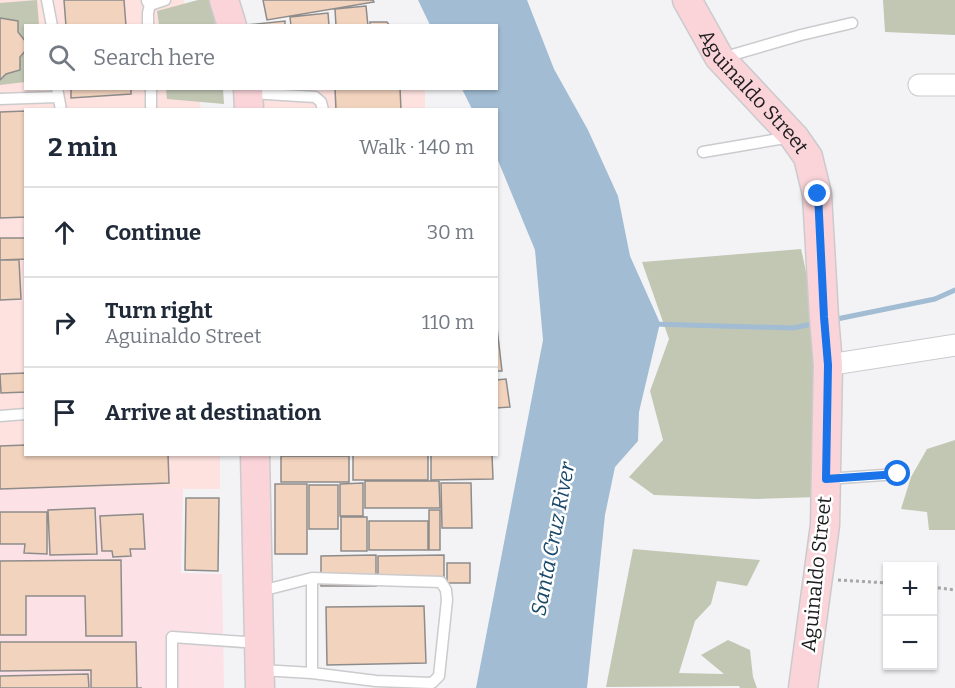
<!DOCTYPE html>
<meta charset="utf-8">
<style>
body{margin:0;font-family:Bitter,serif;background:#f2f2f3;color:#1f2937}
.controls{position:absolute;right:18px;bottom:18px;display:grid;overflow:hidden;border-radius:0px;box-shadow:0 2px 4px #0004}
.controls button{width:54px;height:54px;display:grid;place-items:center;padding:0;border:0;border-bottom:2px solid #e0e1e3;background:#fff;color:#1f2937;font:30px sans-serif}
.stop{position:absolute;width:18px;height:18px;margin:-14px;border:4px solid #1a73e8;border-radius:50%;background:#fff}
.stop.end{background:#1a73e8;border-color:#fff;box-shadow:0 2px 6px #0008}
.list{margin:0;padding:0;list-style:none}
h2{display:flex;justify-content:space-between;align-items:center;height:78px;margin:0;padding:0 24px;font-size:26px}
h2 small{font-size:20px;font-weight:400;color:#747a83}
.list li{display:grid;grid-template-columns:39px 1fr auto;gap:18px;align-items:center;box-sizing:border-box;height:90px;padding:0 24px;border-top:2px solid #e0e1e3}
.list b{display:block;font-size:22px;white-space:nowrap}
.list p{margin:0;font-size:20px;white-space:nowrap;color:#747a83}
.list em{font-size:20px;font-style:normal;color:#747a83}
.icon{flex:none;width:33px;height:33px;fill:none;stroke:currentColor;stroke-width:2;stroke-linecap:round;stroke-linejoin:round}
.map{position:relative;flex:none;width:955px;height:688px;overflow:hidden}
.search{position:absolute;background:#fff;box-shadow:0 2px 4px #0004;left:24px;top:24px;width:474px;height:66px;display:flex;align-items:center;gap:15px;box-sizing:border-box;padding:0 21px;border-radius:0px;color:#747a83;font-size:22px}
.panel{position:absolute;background:#fff;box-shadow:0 2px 4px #0004;left:24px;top:108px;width:474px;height:348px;border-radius:0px}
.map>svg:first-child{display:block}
.commercial{fill:#fde2df}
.education{fill:#fce1e7}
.green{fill:#c2c7b4}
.water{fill:#a1bcd3}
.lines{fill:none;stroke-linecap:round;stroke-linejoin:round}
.stream{stroke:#a1bcd3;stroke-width:5}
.building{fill:#f2d3be;stroke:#8e8c8a;stroke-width:1.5}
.lane-casing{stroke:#cbcbcd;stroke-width:13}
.street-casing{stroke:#cbcbcd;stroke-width:23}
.secondary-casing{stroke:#cbcbcd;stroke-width:31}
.path{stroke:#a7a7a9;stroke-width:3;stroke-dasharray:3 3;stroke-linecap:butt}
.lane{stroke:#fff;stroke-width:10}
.street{stroke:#fff;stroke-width:21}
.secondary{stroke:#fad4d9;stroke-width:28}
.route{stroke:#1a73e8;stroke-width:8}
.labels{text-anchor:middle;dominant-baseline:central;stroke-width:5;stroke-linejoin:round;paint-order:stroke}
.street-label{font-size:20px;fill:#1d1d1e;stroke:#fff}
.water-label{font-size:21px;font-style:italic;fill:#194868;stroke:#fff}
</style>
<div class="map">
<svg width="955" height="688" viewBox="0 0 955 688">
<rect width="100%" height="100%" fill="#f3f3f5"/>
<path class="commercial" d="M0,0h184l4,25 -162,1v62l171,1 4,20 -175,1v344l194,1v34l-220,-1z
M255,89h170v20h-168z"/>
<path class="education" d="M0,488h183l-2,85 41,1 2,114h-224z"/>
<path class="green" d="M37,0l2,25 -13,1 -1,56 -25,3v-82z
M198,0h14l3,25h-56l-2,-14z
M883,0h72v35l-70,-3z
M166,89h57l1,15 -57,-5z
M801,249c20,81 16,165 17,248l-61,2 -103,-4 -25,-18 34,-37 -13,-49 19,-52 -27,-77z
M955,440v90h-26l-2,-18 -26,-3 10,-32 16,-28z
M633,549l127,11 -13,26 -30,-5 -6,23 -16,17 -16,52 45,1 -23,-19 27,-15 22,10 3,27 4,11h-17l-1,-2 -133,1z"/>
<path class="water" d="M418,0h109l27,69 34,61 30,66 12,60 30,67 -21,89 -1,29 -23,26 -10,48 -18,173h-111l67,-348 -8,-90 -38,-92 -1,-48 -24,-1 -10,-20 34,-1v-62l-66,-1z"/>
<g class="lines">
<path class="stream" d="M832,320l103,-21 20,-9
M652,324l141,4 24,-5"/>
</g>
<path class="building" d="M64,0h60l2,26h-60z
M263,0h110l1,2 -107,18z
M366,6l2,20h-32l-1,-17z
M328,13l1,13h-38l-1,-9z
M0,18l18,3v11l8,10v8l-6,7v13l-14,4 -6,6z
M285,21v5h-39v-1z
M370,22h17l3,4h-20z
M71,88h60v6l-60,4z
M335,88h65l1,22h-65z
M26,111v106l-26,1v-106z
M0,238h26v21l-26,1z
M0,260h19l2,39 -21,1z
M496,319l6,52h-6z
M26,373v19l-25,1 -1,-19z
M506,379l4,28 -14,1v-28z
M26,445v9h142l1,29 -169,6v-43z
M353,454h75v26h-75z
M431,454h61l1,25 -62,1z
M281,456h68v26h-68z
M365,481h74l1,27h-75z
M363,483v33h-23v-32z
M441,483h30l1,45h-30z
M275,484h32v70h-32z
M309,485h29v44h-29z
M186,498h33l-1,73 -33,-1z
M95,508l2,46 -47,1 -2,-45z
M429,510h11v40h-11z
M0,512h47v42l-23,-1 1,-9h-25z
M143,514l2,35h-15l1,7 -18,1 -1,-6h-10l-2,-35z
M341,517h26v34h-26z
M369,521h59v29h-59z
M376,555v31h-55v-30z
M444,555v29h-66v-28z
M121,560l1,76h-36l-1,-40h-59v39h-26v-74z
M447,563h23v20h-23z
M424,606l2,57 -99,2 -1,-58z
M0,642h136l1,46h5h-51v-18l-91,1z
M88,674l1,14h-89v-12z"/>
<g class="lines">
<defs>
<path id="lane" d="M47,0l5,26
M147,1l3,4 15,-5
M148,26v-13l3,-13
M725,57l76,-22 51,-12
M57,88l4,22
M151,88v22
M250,93l65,4 6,5 2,8
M0,99l57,-2
M703,152l88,-15
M0,416l26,-2
M826,479l72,-5
M261,591l51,-13 129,4 5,8 1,10 -8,76 -7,7 -56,-2 -64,-8v-95
M261,670l51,3
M172,688v-51l86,6"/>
<path id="street" d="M919,85h36
M828,365l127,-20"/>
<g id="secondary">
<path d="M224,0l8,26"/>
<path id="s1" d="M687,0l32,57 75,80 14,20 9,37 7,123 4,48 -3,160 -22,163"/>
<path d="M248,88l1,22"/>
<path d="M255,454l5,234"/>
</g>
</defs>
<use href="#lane" class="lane-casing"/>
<use href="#street" class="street-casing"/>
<use href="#secondary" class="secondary-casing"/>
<path class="path" d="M838,580l50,3
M932,587l23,3"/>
<use href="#lane" class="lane"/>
<use href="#street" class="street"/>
<use href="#secondary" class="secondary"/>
</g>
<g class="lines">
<path class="route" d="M818,194l6,123 4,48 -2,114 72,-5"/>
</g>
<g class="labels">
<g class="street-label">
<text stroke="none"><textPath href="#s1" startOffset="114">Aguinaldo Street</textPath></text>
<text transform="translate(816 574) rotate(-84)">Aguinaldo Street</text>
</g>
<g class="water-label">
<text transform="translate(553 539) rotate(-79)">Santa Cruz River</text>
</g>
</g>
</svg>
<div class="controls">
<button>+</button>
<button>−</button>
</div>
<div class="stop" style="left:898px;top:474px"></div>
<div class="stop end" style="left:818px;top:194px"></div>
<div class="search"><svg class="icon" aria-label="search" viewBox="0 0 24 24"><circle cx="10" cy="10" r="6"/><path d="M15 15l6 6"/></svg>Search here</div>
<section class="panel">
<h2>2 min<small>Walk · 140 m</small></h2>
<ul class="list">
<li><svg class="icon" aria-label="ahead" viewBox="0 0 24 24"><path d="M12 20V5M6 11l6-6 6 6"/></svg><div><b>Continue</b></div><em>30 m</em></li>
<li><svg class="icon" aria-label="right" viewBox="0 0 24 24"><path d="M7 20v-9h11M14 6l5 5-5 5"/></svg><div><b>Turn right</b><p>Aguinaldo Street</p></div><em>110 m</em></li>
<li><svg class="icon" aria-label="arrive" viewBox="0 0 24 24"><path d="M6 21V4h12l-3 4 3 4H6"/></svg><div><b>Arrive at destination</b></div></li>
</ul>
</section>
</div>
